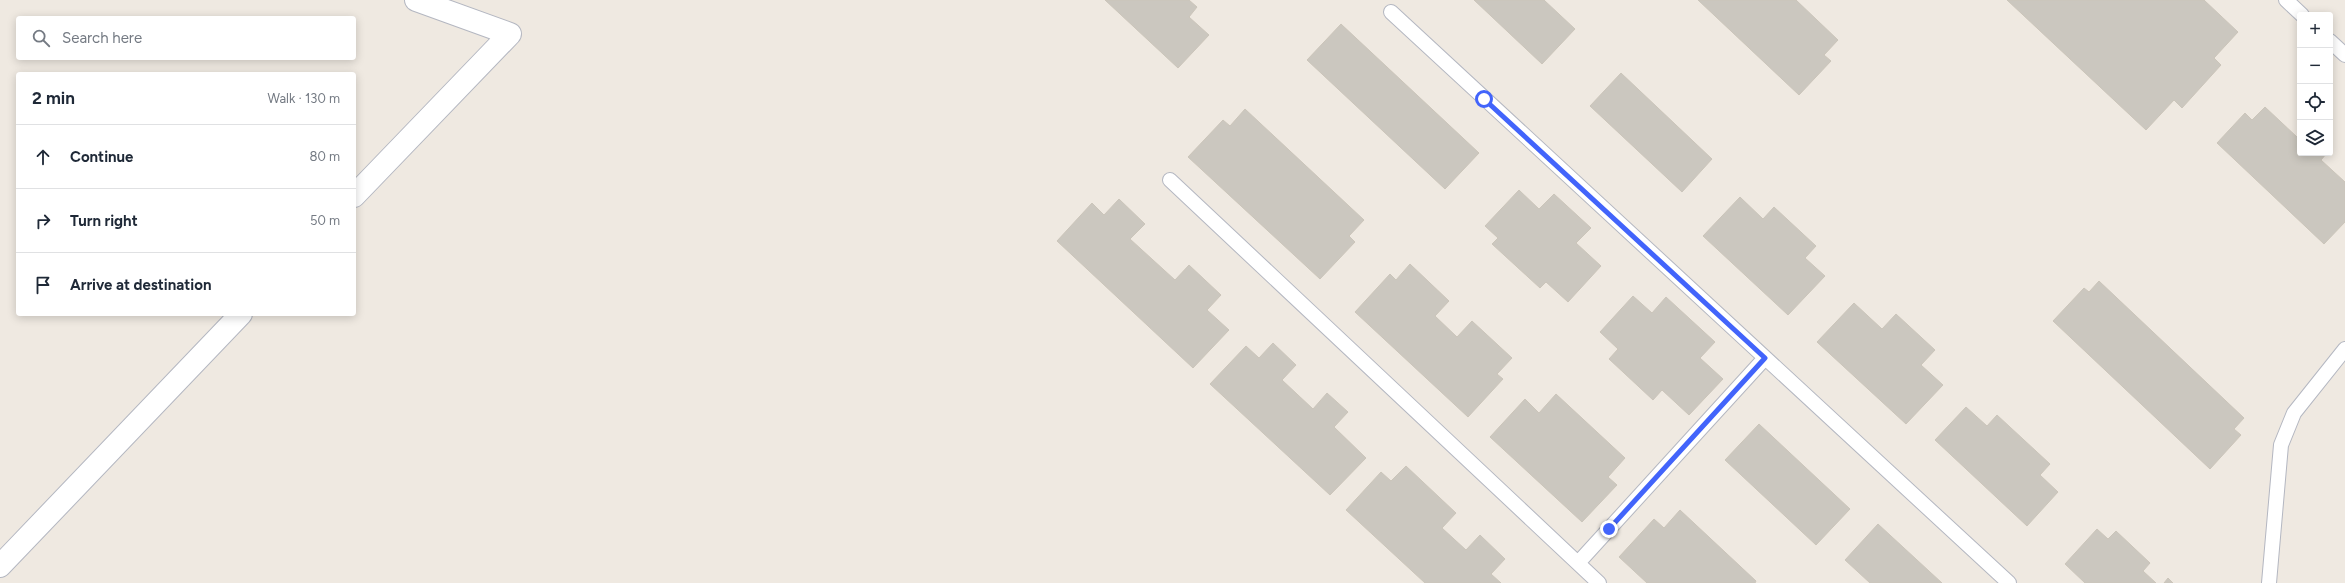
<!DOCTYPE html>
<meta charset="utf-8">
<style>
body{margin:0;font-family:Figtree,sans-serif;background:#f6f6f7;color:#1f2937}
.controls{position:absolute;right:12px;top:12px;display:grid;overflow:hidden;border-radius:4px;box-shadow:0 2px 10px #0003}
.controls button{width:36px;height:36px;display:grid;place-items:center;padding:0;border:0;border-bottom:1px solid #e0e1e3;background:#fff;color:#1f2937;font:20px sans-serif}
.stop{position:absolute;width:12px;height:12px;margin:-9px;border:3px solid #4264fb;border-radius:50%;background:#fff}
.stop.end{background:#4264fb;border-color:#fff;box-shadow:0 1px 4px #0008}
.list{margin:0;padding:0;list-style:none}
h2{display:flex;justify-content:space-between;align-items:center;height:52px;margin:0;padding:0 16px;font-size:17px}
h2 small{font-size:13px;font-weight:400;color:#747a83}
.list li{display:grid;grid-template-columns:26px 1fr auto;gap:12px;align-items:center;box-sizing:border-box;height:64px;padding:0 16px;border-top:1px solid #e0e1e3}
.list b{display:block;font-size:15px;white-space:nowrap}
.list em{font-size:13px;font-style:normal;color:#747a83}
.icon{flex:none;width:22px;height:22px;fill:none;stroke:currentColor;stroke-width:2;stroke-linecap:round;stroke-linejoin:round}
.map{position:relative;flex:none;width:2345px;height:583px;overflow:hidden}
.search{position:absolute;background:#fff;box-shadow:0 2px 10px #0003;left:16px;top:16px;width:340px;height:44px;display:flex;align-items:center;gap:10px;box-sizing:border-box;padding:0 14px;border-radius:4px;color:#747a83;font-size:15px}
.panel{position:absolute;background:#fff;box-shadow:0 2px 10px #0003;left:16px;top:72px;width:340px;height:244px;border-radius:4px}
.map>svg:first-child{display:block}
.building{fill:#cbc7bf;stroke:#cbc5ba}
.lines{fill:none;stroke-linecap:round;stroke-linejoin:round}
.service-casing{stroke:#b4b7c1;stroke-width:16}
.minor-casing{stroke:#b4b7c1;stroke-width:24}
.service{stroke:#fff;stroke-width:14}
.minor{stroke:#fff;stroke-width:22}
.route{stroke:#4264fb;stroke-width:5}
</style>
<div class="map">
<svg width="2345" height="583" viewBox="0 0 2345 583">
<rect width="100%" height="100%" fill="#efe9e1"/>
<path class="building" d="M1105,0h84l8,7 -8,10 20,18 -31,33z
M1474,0h70l31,29 -33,35z
M1698,0h98l42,40 -14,15 7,6 -32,34z
M2007,0h197l34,32 -24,26 7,7 -39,43 -8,-8 -28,30z
M1341,24l138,129 -34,36 -138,-129z
M1621,73l91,86 -30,33 -92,-86z
M2265,107l32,30 3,-3v19h27l-6,7 24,22v40l-21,22 -107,-101 28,-30 7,7z
M1245,109l119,111 -15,16 6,6 -35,37 -132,-122 35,-37 7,6z
M1519,190l20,19 15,-15 37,34 -15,15 25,23 -33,36 -22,-20 -6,6 -48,-44 6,-6 -13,-12z
M1740,197l23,22 11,-12 42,39 -11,12 20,18 -37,39 -85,-79z
M1119,199l26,25 -15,15 45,41 14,-15 32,30 -14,15 22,20 -36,38 -136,-127 35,-38 12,12z
M1410,264l39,37 -14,15 22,21 15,-16 40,37 -15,16 6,5 -35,38 -113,-105 35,-38 6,6z
M2099,281l145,137 -10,11 7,6 -31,34 -157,-148 31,-33 5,4z
M1633,296l19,17 14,-16 49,45 -15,16 23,21 -34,36 -27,-25 -9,10 -44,-41 9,-10 -18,-17z
M1854,303l28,26 14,-15 39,36 -14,15 22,20 -37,39 -89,-82z
M1273,343l23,22 -14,15 31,29 14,-16 21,19 -14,15 32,31 -36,37 -120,-111 36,-38 13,12z
M1556,394l69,64 -17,19 9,8 -35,37 -92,-85 35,-38 14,14z
M1966,407l21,19 10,-11 53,49 -10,11 18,17 -31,34 -92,-86z
M1759,424l91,85 -34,36 -91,-85z
M1406,466l50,47 -14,15 24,22 14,-15 25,24 -14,15 10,9h-76l-79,-73 35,-38 10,9z
M1680,510l76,71 -1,2h-108l-28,-26 35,-38 10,9z
M1878,524l64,59h-72l-25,-23z
M2097,529l11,10 8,-8 34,32 -7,8 13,12h-71l-20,-19z
M2168,578l5,5h-9z"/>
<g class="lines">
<defs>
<path id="service" d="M2286,0l16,15
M1391,12l618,571
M2330,41l15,14
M1170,180l429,403
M1578,563l187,-205
M2269,583l12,-138 13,-32 51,-64"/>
<path id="minor" d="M354,196l156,-162 -94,-34
M0,566l241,-252"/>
</defs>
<use href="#service" class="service-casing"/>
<use href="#minor" class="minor-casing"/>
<use href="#service" class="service"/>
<use href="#minor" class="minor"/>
</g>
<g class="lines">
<path class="route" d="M1484,99l281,259 -156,171"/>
</g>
</svg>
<div class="controls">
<button>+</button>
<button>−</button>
<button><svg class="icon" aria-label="locate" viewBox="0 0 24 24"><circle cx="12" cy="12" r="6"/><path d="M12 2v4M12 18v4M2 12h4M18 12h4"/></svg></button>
<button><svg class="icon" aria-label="layers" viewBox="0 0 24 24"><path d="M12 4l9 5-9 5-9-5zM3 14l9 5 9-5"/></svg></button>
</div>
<div class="stop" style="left:1484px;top:99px"></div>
<div class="stop end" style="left:1609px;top:529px"></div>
<div class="search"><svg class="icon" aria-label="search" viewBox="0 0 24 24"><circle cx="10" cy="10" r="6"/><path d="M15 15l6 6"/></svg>Search here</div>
<section class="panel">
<h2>2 min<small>Walk · 130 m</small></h2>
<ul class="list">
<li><svg class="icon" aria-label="ahead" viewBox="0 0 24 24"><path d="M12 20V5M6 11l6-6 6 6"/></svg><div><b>Continue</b></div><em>80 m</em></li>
<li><svg class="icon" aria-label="right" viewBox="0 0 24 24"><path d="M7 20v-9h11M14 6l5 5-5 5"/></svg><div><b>Turn right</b></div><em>50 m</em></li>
<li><svg class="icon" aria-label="arrive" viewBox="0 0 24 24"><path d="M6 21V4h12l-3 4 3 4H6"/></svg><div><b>Arrive at destination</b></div></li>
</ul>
</section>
</div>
